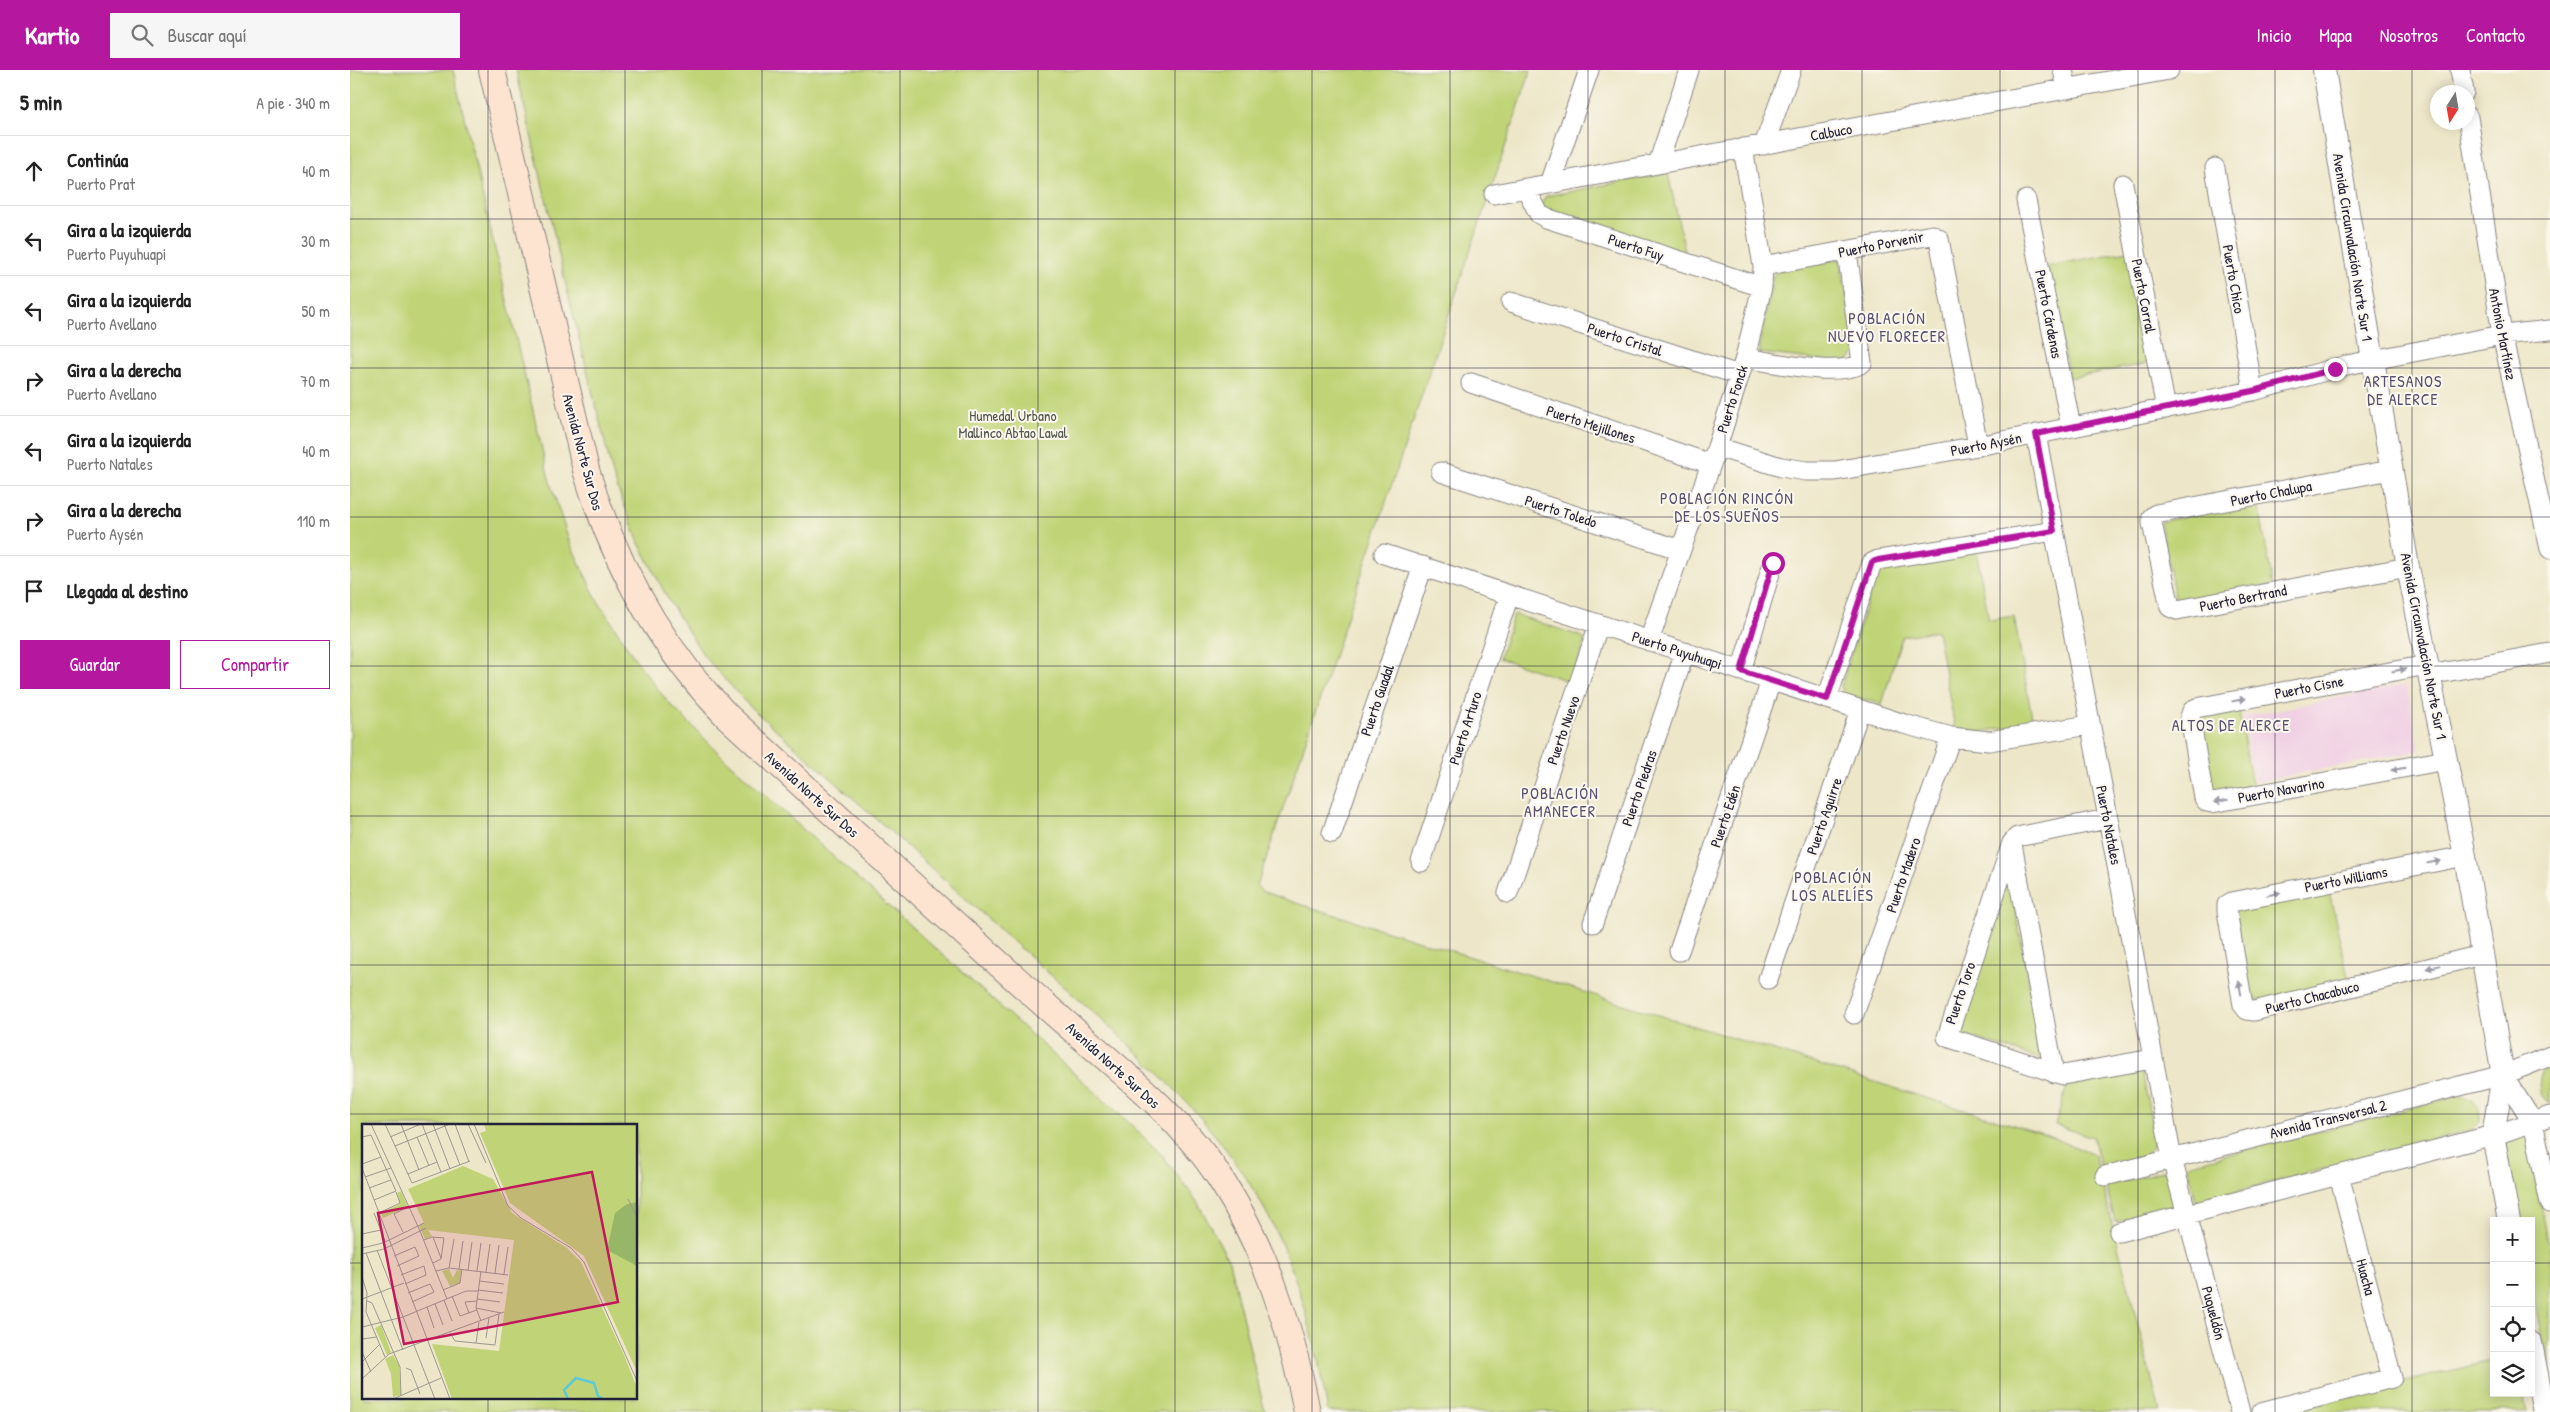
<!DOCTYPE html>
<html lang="es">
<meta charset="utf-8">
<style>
body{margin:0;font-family:"Patrick Hand",sans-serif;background:#f6f6f6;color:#222}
.controls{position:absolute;right:15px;bottom:15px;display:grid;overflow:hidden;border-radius:0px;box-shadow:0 2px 12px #0003}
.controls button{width:45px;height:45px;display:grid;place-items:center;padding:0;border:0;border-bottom:1px solid #e0e0e0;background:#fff;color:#222;font:25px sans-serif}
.compass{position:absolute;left:2080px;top:15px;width:45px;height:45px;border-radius:50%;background:#fff;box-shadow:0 2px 12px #0003;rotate:191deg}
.stop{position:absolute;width:15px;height:15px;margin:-11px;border:4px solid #b5179e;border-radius:50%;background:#fff}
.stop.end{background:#b5179e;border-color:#fff;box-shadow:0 1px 5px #0008}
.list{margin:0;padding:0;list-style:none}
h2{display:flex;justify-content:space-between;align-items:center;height:65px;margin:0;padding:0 20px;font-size:21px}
h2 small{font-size:16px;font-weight:400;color:#767676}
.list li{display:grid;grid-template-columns:32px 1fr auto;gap:15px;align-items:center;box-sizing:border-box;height:70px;padding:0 20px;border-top:1px solid #e0e0e0}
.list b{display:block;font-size:19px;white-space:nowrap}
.list p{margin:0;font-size:16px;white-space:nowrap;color:#767676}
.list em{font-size:16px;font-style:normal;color:#767676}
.actions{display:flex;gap:10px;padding:15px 20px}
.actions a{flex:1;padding:11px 0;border:1px solid #b5179e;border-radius:0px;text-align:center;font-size:18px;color:#b5179e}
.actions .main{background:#b5179e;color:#fff}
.icon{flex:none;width:28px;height:28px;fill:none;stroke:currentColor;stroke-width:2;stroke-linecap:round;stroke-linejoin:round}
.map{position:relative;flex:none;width:2200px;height:1342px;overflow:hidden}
header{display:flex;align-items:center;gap:30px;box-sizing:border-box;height:70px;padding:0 25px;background:#b5179e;color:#fff}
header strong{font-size:24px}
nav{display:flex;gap:28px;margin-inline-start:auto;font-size:18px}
.search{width:350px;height:45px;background:#f6f6f6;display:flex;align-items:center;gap:12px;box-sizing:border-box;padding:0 18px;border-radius:0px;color:#767676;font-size:19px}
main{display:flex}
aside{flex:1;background:#fff}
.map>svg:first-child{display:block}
.built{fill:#f0d0e4}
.green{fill:#c0d477;stroke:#717b59;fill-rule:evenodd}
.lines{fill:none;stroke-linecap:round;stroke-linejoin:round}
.minor-casing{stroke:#888482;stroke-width:21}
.tertiary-casing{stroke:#888482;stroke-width:24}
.secondary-casing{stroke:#888482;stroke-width:28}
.minor{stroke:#fff;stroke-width:19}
.tertiary{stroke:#fff;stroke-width:22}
.secondary{stroke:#fde4d0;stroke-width:26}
.oneway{fill:#9c9ca7}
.route{stroke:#b5179e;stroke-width:6}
.grid{fill:none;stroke:#22223b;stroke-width:1;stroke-opacity:0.55}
.labels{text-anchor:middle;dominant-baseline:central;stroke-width:4;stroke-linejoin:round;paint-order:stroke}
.street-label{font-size:15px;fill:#22223b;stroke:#fbf7ec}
.park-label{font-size:15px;fill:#51574d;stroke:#fbf7ec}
.neighbourhood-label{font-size:16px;letter-spacing:1px;fill:#564f6f;stroke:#fbf7ec}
.inset-river{fill:none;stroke:#5dc8d7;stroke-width:2.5}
.inset-road{fill:none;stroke:#9c9890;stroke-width:1}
.view{fill:#c2185b;fill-opacity:0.15;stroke:#c2185b;stroke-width:2.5}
.inset-edge{fill:none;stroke:#22223b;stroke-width:2.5}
</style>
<header>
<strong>Kartio</strong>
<div class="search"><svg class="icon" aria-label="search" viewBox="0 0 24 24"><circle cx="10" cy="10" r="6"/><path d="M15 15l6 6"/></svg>Buscar aquí</div>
<nav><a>Inicio</a><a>Mapa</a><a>Nosotros</a><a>Contacto</a></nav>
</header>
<main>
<aside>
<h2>5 min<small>A pie · 340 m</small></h2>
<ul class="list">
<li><svg class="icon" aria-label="ahead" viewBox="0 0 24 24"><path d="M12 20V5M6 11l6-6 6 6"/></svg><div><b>Continúa</b><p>Puerto Prat</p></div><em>40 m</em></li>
<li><svg class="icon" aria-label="left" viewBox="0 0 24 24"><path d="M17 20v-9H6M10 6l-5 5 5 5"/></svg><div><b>Gira a la izquierda</b><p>Puerto Puyuhuapi</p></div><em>30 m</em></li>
<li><svg class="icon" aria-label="left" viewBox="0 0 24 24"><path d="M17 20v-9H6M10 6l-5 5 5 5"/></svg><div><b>Gira a la izquierda</b><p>Puerto Avellano</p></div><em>50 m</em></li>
<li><svg class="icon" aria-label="right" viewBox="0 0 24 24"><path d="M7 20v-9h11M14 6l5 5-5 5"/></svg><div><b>Gira a la derecha</b><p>Puerto Avellano</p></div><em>70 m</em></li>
<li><svg class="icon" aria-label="left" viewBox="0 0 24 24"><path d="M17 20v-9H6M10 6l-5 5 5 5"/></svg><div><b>Gira a la izquierda</b><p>Puerto Natales</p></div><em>40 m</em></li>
<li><svg class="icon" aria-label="right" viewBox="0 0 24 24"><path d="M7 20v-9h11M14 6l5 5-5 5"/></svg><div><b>Gira a la derecha</b><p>Puerto Aysén</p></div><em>110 m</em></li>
<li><svg class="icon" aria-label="arrive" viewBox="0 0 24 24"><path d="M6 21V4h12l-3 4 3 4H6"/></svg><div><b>Llegada al destino</b></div></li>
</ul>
<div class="actions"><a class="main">Guardar</a><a>Compartir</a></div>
</aside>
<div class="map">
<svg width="2200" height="1342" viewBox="0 0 2200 1342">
<rect width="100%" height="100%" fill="#fbf7ec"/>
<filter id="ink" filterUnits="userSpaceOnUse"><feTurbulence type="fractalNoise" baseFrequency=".02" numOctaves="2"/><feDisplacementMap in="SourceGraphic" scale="10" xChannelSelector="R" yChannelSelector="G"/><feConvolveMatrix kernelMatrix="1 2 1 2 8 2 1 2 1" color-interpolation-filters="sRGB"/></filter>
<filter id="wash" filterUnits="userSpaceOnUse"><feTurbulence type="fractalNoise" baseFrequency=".0096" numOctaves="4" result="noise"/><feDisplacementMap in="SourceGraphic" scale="20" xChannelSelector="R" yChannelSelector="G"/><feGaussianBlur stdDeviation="1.12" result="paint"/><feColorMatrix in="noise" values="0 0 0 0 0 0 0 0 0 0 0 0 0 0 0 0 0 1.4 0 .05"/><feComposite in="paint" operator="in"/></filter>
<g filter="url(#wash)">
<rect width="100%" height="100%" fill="#ede6c8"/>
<path class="built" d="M2052,615h5l12,66 -165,31 -12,-65z"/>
<path class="green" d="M0,0h103l96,409 20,62 27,57 37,58 34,45 59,59 399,359 38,37 35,47 31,58 36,151h-915zM14,1056h272v272h-272z
M166,0h1015l-274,816 4,5 23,8 762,236 49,20 65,257h-832c-12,-70 -29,-139 -63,-202 -55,-103 -153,-180 -239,-257 -92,-83 -185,-166 -278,-248l-44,-49 -35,-55 -30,-58 -25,-64 -46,-185z
M1318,103l18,83 -130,-40 -15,-11 5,-9z
M1778,181l22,112 -81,15 -22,-112z
M1490,189l17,93 -12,11 -85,-10v-12l13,-65 4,-5z
M1908,432l15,83 -97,17 -16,-80z
M1626,480l13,70 25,-4 19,107 -54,9 -24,-4 -18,-97 -35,5 -20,68 -38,-10 -3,-8 37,-119z
M1164,544l69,23 2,5 -14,40 -72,-24z
M1888,636l15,84 -35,7 -7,-4 -15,-68 4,-11z
M1660,810l33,180 -87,-28 49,-150z
M1979,821l20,90 -96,21 -4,-3 -14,-90z
M2200,997v35c-13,-5 -12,-19 -8,-30z
M1792,1000l12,67 -1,10 -9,9 -43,11 -8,-30 -38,-12 13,-42z
M2109,1026c16,2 22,10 21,26l-8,8 -276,72 -9,-37z
M2165,1067l10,1 3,3 22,109v131l-19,-99v-61h-12l-14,-74 5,-8z
M1817,1100l9,37 -61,15 -9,-36z
M2144,1290v33h29l4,19h-245z"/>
</g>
<g filter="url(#ink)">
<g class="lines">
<defs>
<path id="minor" d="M1713,0l4,19
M2110,0l4,22
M2118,47l34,218 48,214
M1414,75l27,-75
M1308,94l31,-94
M1865,98l38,223
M1200,114l39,-114
M1773,114l43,225
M1176,118l13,26 7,4 216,69
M1144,124l675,-124
M1676,130l45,227
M1413,196l169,-31 7,4 39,207
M1161,232l228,73
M1395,288c27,4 94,20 117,5l-15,-112
M1121,313l240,81
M1686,364l136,725 68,253
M1367,377l64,20 25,4h29l143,-25 275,-55 94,-26 51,-10 104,-20 48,-5
M2041,400l-235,44 -4,3v6l18,84 7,3 231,-43
M1091,402l240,78
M1034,484l520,170 47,13 38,4 101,-16
M1299,571l68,-194 28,-89 17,-71 1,-21 -20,-118
M2077,595l-231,43 -4,3 -2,6 14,81 3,4 5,1 234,-43
M1391,601l32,-108
M2079,605l121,-22
M1477,629l45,-136 6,-3 176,-29
M1757,749l-90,18 -5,6 -65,194 116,38 89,-16
M982,763l91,-267
M1662,774l42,229
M2115,786l-233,46 -5,3v6l16,94 4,5 7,1 227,-56
M1071,792l88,-267
M1158,823l91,-269
M1243,853l92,-271
M1329,881l92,-270
M1418,909l92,-269
M1504,944l97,-277
M2153,1005l30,47 17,81
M1755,1106l398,-101 47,-19
M1769,1162l382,-99 49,-17
M1911,1342l131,-34 -53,-203"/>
<path id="tertiary" d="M1974,0l84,497 57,289 38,219 -10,60 16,86
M2181,1273l13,69"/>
<path id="secondary" d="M142,0l94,400c28,93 74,177 141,246 106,97 211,194 318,289 60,54 130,104 175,173 47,73 71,150 87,234"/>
</defs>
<use href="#minor" class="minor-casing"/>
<use href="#tertiary" class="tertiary-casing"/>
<use href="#secondary" class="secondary-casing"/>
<use href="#minor" class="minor"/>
<use href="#tertiary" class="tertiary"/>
<use href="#secondary" class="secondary"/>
</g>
<defs><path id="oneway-solid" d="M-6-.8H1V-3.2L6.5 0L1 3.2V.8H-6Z" transform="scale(1.25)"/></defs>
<g class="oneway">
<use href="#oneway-solid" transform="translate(2049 600) rotate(-11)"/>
<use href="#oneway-solid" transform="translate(1889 630) rotate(-11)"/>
<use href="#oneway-solid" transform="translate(2048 699) rotate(170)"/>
<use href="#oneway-solid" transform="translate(1871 731) rotate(170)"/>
<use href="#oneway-solid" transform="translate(2084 792) rotate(-11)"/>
<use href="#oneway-solid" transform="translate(1924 824) rotate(-11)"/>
<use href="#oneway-solid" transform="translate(2083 897) rotate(166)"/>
<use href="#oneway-solid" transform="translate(1890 918) rotate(-100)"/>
</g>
</g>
<g class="lines" filter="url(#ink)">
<path class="route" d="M1423,493l-32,108 86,28 45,-137 6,-2 176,-29 -18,-97 217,-43 82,-22"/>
</g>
<path class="grid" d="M138,0v1056M275,0v1056M412,0v1342M550,0v1342M688,0v1342M825,0v1342M962,0v1342M1100,0v1342M1238,0v1342M1375,0v1342M1512,0v1342M1650,0v1342M1788,0v1342M1925,0v1342M2062,0v1342M0,149h2200M0,298h2200M0,447h2200M0,596h2200M0,746h2200M0,895h2200M0,1044h2200M0,1193h14M286,1193h1858M2181,1193h19M138,1328v14M275,1328v14"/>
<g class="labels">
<g class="street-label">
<text transform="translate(1481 62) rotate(-10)">Calbuco</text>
<text transform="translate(1531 174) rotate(-11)">Puerto Porvenir</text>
<text transform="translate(1286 177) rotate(18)">Puerto Fuy</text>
<text transform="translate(2003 177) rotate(81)">Avenida Circunvalación Norte Sur 1</text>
<text transform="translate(1884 209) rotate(80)">Puerto Chico</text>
<text transform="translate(1794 226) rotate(79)">Puerto Corral</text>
<text transform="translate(1699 244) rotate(79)">Puerto Cárdenas</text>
<text transform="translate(2153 264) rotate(79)">Antonio Martínez</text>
<text transform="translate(1275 269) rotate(18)">Puerto Cristal</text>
<text transform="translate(1382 329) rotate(-72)">Puerto Fonck</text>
<text transform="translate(1241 354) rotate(18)">Puerto Mejillones</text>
<text transform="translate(1636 374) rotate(-11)">Puerto Aysén</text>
<text transform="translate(233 382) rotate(75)">Avenida Norte Sur Dos</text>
<text transform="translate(1921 423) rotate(-11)">Puerto Chalupa</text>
<text transform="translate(1211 441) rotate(18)">Puerto Toledo</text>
<text transform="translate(1893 528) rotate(-11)">Puerto Bertrand</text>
<text transform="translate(2074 576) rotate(79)">Avenida Circunvalación Norte Sur 1</text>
<text transform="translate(1327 580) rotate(18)">Puerto Puyuhuapi</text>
<text transform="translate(1959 617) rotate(-11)">Puerto Cisne</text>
<text transform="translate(1027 630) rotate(-71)">Puerto Guadal</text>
<text transform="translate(1115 658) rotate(-72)">Puerto Arturo</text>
<text transform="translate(1213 660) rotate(-71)">Puerto Nuevo</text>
<text transform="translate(1289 718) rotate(-71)">Puerto Piedras</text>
<text transform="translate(1931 720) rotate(-10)">Puerto Navarino</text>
<text transform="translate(462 724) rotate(42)">Avenida Norte Sur Dos</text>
<text transform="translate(1375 746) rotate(-71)">Puerto Edén</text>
<text transform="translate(1474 746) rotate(-71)">Puerto Aguirre</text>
<text transform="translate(1759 755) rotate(79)">Puerto Natales</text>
<text transform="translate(1553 805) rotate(-71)">Puerto Madero</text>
<text transform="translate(1996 809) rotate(-11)">Puerto Williams</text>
<text transform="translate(1610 923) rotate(-71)">Puerto Toro</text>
<text transform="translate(1962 927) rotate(-14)">Puerto Chacabuco</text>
<text transform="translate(763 995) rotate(42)">Avenida Norte Sur Dos</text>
<text transform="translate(1978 1049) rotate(-14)">Avenida Transversal 2</text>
<text transform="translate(2016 1207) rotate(75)">Huacha</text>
<text transform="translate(1864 1243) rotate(75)">Puqueldón</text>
</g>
<g class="park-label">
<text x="663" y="345">Humedal Urbano<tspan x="663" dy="17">Mallinco Abtao Lawal</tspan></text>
</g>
<g class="neighbourhood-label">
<text x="1537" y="248">POBLACIÓN<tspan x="1537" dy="18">NUEVO FLORECER</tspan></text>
<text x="2053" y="311">ARTESANOS<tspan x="2053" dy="18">DE ALERCE</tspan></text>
<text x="1377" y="428">POBLACIÓN RINCÓN<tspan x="1377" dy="18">DE LOS SUEÑOS</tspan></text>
<text x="1881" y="655">ALTOS DE ALERCE</text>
<text x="1210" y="723">POBLACIÓN<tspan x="1210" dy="18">AMANECER</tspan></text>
<text x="1483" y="807">POBLACIÓN<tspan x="1483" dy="18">LOS ALELÍES</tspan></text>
</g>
</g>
<g transform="translate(12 1054)">
<rect width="275" height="275" fill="#ede6c8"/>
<path d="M122,0h153v248l-53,-116 -74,-53 -30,-70 6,-2zM101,42l30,13 19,34 55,35 14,14 43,93 13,33v11h-185l-20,-55 67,7 15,-111 -86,-10 4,6 -7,3 -6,-13 5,-3 -16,-34zM39,67l7,16 -25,11 -2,-5 19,-9 -3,-11zM87,145l4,9 4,-8h4l-1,13 -10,3 -8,-15zM19,201l10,27 -4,3 -12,-27zM31,231l6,10 2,30 -8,2 -2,-23 -6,-15z" fill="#c0d477"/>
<path d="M275,78v64l-30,-16 8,-37 12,-9z" fill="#98b668"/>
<path class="inset-river" d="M178,275h17M206,275l-4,-9 12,-12 18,5 4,13 5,3"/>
<path class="inset-road" d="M9,0l49,107 27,68M23,0l27,59 58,-22M39,0l18,46M60,0l19,48M71,0l17,45M82,0l16,41M93,0l14,38M106,0l18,39M112,0l34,82 13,12 50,30 13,14 53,119M0,13l9,-2 25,56M28,13l31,-13M55,13l12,29M33,22l55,-22M0,40l19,-7M0,44l88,231M46,50l29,-12M3,53l26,-9M7,64l22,-8M266,75l9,18M12,76l22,-9M12,89l11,28M17,89l21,-10 -4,-11M41,108l-9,-18 14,-7M0,110l19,-4M71,113l8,21M62,116l8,-3 12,1 -3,21 -8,4M0,124l21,-5 41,-20M15,126l58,149M4,129l37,97M0,130l22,-5 42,-21M32,132l21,-9 4,9 -22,10M87,144l5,-29M97,145l4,-28M106,146l4,-28M74,147l13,-3 59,7M115,147l4,-28M119,147l-5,37 5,13M124,148l4,-28M133,149l4,-28M142,150l4,-27M39,151l23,-9 2,9 -21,9M0,153l5,16 -1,19 19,45M117,157l25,3M81,166l17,-7 2,-14M116,166l25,3M46,169l22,-9 4,8 -22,10M90,172l8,20 17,-6M0,175l42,-16M115,175l23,3M82,176l8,21M5,177l5,2 28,64 1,29M73,180l8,21M65,183l7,21M114,184l25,5M107,189l-4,-11 12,-1M0,203l41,-10 63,-26h12M88,209l5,8 40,4 4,-31M124,214l3,-20M0,215l15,-2M114,219l3,-21M0,228l9,20M0,238l18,-18M44,244l5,2 9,24M0,255l27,-25 115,-42M31,275l48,-21"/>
<path class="view" d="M230,48l26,130 -214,42 -26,-131z"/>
<rect width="275" height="275" class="inset-edge"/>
</g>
</svg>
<div class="controls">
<button>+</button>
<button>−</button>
<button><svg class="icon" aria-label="locate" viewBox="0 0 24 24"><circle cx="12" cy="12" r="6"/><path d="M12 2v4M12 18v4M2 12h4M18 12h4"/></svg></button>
<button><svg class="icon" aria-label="layers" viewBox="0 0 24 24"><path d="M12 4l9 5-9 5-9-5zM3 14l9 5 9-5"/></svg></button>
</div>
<svg class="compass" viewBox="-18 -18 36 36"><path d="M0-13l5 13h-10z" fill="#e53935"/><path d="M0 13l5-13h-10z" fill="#767676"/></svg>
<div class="stop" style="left:1423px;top:493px"></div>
<div class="stop end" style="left:1985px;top:299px"></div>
</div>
</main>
